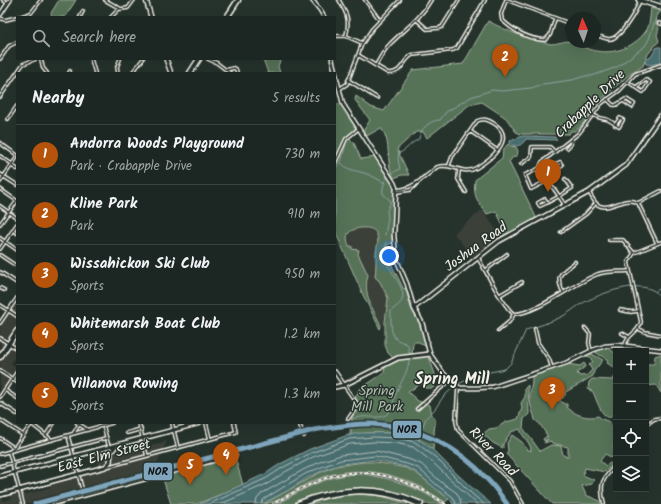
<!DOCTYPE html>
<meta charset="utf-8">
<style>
body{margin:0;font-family:Kalam,sans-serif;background:#252e2a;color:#f1f3f6}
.controls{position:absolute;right:12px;bottom:12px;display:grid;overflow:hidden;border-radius:0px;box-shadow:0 4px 16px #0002}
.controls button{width:36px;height:36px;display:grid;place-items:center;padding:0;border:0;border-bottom:1px solid #3a4340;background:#1c2622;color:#f1f3f6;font:20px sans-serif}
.compass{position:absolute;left:565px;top:12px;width:36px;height:36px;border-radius:50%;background:#1c2622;box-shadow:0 4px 16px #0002;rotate:357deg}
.you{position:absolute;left:389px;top:256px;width:14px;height:14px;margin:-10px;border:3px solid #fff;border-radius:50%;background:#1a73e8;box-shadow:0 0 0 6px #1a73e833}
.badge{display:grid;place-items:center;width:26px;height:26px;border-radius:50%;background:#b45309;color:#fff;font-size:13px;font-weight:700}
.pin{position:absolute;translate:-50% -33px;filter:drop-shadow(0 1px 2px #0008)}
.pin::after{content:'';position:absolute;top:21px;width:14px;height:12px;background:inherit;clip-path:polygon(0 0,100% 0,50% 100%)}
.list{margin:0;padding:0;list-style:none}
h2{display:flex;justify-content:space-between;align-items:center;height:52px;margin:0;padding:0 16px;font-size:17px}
h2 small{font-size:13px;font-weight:400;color:#a0a5a5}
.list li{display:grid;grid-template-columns:26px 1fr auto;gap:12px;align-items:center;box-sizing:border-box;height:60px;padding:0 16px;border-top:1px solid #3a4340}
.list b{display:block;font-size:15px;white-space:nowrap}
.list p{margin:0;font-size:13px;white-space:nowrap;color:#a0a5a5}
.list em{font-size:13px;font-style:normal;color:#a0a5a5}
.icon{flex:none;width:22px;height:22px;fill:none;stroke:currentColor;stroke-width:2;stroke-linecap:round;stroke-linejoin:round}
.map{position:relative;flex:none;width:661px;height:504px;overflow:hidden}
.search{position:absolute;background:#1c2622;box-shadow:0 4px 16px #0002;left:16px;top:16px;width:320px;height:44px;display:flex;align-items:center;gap:10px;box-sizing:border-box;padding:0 14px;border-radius:0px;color:#a0a5a5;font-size:15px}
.panel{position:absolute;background:#1c2622;box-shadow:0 4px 16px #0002;left:16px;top:72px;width:320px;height:352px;border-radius:0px}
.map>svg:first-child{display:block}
.built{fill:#3b4139}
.green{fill:#577359;stroke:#a6b2a0}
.water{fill:#4a6e6f;stroke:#8ea29f}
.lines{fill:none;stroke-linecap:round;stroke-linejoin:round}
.shore{stroke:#b0bdb8;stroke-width:1}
.stream{stroke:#8ea29f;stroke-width:1}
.minor-casing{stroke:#f4f1e8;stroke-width:4.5}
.tertiary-casing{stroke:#f4f1e8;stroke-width:5.5}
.secondary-casing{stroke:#f4f1e8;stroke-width:6}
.primary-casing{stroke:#f4f1e8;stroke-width:7}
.motorway-casing{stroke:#f4f1e8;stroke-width:8}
.minor{stroke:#26332d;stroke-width:1.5}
.tertiary{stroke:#26332d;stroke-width:2.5}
.secondary{stroke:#26332d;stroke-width:3}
.primary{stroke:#26332d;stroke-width:4}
.motorway{stroke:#26332d;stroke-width:5}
.rail-casing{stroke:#f4f1e8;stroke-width:2.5}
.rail{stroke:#26332d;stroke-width:1;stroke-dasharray:3;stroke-linecap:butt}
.rail-1-casing{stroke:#26332d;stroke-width:8}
.rail-1{stroke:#7fa6bd;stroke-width:5}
.labels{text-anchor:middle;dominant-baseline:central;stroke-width:3;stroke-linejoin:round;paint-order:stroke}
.street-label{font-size:14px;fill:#f4f1e8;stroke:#26332d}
.park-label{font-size:14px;fill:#b5bfaf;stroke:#26332d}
.quarter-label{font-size:16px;font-weight:bold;fill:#f4f1e8;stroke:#26332d}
.line-badge{stroke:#26332d;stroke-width:1.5}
.pale-badge-label{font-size:11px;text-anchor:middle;font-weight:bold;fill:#111}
</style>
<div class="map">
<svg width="661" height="504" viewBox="0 0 661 504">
<rect width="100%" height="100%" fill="#26332d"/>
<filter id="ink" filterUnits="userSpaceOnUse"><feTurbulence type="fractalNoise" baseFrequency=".025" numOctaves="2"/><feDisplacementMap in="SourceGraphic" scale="8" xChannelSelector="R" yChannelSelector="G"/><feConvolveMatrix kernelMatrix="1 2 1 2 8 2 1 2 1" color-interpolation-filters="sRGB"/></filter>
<g filter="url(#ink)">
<path class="built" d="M482,210l18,25 -27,22 -18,-22v-3z
M365,226l18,10 -8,35 13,28 -5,28 -19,-39 -17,-42v-9l1,-7z
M17,298v56l-6,9 6,5v4l-13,20 -4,-2v-67z
M143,438l3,9 21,-6 -13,29 -7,8 4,1 -97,25h-54v-9l2,-1 1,7 8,-2 -2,-7 10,-2 2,6 29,-9 -1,-5 50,-14 -4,-17z"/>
<path class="green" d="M59,0h17l-11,17h-13l-1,-4z
M651,8l10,3 -4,5 -1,8 3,4 -2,7 2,6 -11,13 -5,12 -14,9 -22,19 -14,14 -10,16 -8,7h-4l-2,3h-48l-5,-2 -10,-14 -24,-16 -13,3 -42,33 -4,-6h-7l-19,17 12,26h-7l-8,3c-10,-18 -1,-34 -13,-50l-16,9 -3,-4 8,-13 -15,-20 1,-4 15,11 13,4 29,-41 50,-6 25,-43c19,10 41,19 63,23 6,0 12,-3 18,-3 7,1 13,6 19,8 22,7 44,1 58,-18 4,-5 4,-17 5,-23z
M263,59h18l-3,7 2,7h-12z
M343,103l17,25 -12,9 6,6 7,16 15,-2 6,6 -2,1 3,5 2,-1 11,20 -4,55 -5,2c1,19 9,26 16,43l3,1 5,19 8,13 8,26h-1l-7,-5h-5l-1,2 -1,10 -19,4 -5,-5 -3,-8v-23l3,-24 -8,-16 -5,-5c1,-8 1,-15 1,-22 0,-8 4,-15 0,-22 -4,-8 -24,-6 -28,1 -2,4 0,8 1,12h3v3l7,1 -1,4 10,21c-5,18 3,30 11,46l2,5 -1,3 -17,-34 -28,-64v-127z
M508,144l3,2 5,1 2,4 -1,5 -4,1 -4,5 27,55 -6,5 -30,16 -2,-4 6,-7 -8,-16 -9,3c-10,-14 -14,-17 -12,-34l27,-22 1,-8z
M607,347l9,7v15l-9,-6 1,-3 -13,-8z
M428,354l8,23 -4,2 3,4 -2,5h-8l-3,-5 -14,9 10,9 12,4 2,10 3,4 -2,31c-5,-4 -10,-8 -16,-11 -16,-9 -48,-7 -66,-4l1,-19 7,-11 -4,-7 4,-8v-1h1l4,-3 -1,-1h3l18,-12 1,-7 13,-8z
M589,354h3l11,6 -9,11 -1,5 -29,17 2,1 -4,5 -2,-3 -2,2 6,6h3v3c7,8 21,12 31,9l4,3 8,3 3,7 3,1v14l-3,2 3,8v6l-11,-6 -5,7 6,5 4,-3 3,1 -8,8 -20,-4 -2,7 11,5 -2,4 -10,2 4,9 14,6 1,3h-49l-46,-50 2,-3 -1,-8 5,-8 10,7 5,7 4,2c0,-9 -8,-12 -11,-22l-9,3 -8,12v4l-10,-5 -10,-9 6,-5 7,-1 10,-6 12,-3 4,-11 -1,-5 4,-6v-9l3,-3 1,29 -5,5 -1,9 17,23 11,-6 10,1 2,9 5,2v-10l-16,-4 -1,-2 -7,2 4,-4 -4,2 -1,-2 4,-3 1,1 -8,-13 -5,-4c-1,-7 -5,-13 -5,-20 -1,-9 4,-17 1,-26l36,-10 13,2 4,-3 2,3 -9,7 3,3 7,-1 5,-5 -3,-5 4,-3 -4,-6 -5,2 -1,-2z
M661,354v39l-5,-8 -10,1v-22h8l1,-8z
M616,374v40c-2,1 -3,2 -5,3 -9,3 -15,-19 -18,-25l-5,-3 1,-7 3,-3 21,1z
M235,457l8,28 -46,19h-26l-9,-28z
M364,462h11l31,6 10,5 33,26 -4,3c-9,-5 -17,-11 -26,-16 -36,-17 -74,-21 -111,-3 -12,6 -32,21 -44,21l55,-31 17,-7z
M363,474c28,4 55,13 79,30h-18l-20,-8 -14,-5 -32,-3 -12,1 -24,4 -28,11h-17c29,-16 51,-30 86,-30z
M358,494l23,2 27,8h-97l15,-6z"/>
<path class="water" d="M657,47h4v15l-10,3 -5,-1 -1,-4 6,-3z
M523,136l32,1 2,2 -1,1 -30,-1c-4,6 -10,10 -16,4v-2z
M360,433c18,0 38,-2 55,5 14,5 24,19 35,29 13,13 27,25 41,37h-38l-3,-5 -14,-10 -20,-17 -10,-5 -31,-7 -33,4 -16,5 -19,9 -20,13 -25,13h-62l65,-30 15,-10 30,-15 38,-14z"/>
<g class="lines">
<path class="shore" d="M209,504l58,-26 15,-10 29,-15 38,-14 24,-2 24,1 18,4 20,15 37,37 12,10
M221,504l48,-21 16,-11 28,-15 37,-13 24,-2 22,1 17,4 18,14 46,43
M256,504l1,-5 4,-5 42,-24 19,-9 19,-6 35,-4 32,8 13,5 20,18 16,11 3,6 1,5
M261,504l3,-5 41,-25 19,-8 17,-6 34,-4 32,8 11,4 20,18 15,11 3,7"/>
<path class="stream" d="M660,0l1,3
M335,157l2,-1
M341,163l5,-19
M335,168l6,-5c10,9 15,7 26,11 6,2 12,6 18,9
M390,174l10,-5 -2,-10 1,-6c7,-2 11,-10 20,-14 1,-10 11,-19 21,-19l6,-8 25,-15 21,-7 10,1 29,-3 12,-4 29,-4 13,-4h7l25,-9 28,-21 4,-7 9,-28
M385,235l3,-17 -1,-7 4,-10 -8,-7c-1,-5 1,-14 5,-18
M656,291l5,-3
M421,431l5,-13 9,-9 8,-12 13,-12 24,-11 25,-5 6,-6 15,-33c12,-4 23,-7 35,-13 7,-3 13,-9 20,-13 18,-10 62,-28 78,-9
M350,436v-10l2,-7c3,-1 7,-2 9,-2 8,-1 18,2 25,-2 7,-5 7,-14 10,-22 7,-15 19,-32 11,-49 -4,-2 -9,-3 -12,-6 -5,-6 -4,-20 -4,-27 4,-4 10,-7 11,-11 5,-12 -14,-30 -17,-42 -1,-5 0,-11 1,-16
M419,441l1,-7"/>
<defs>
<path id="minor" d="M3,0l5,3
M105,0l16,9 7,-1 6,-8
M339,0c8,14 11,20 7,36
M365,0l14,19
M506,0l-5,14 1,6c12,11 27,19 43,20l5,-5 5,-16
M507,0l64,24
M19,17l12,-4 10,-13
M80,17l3,-6
M111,17l8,-8
M0,18l5,2 12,-3
M417,20l10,9 12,-1 3,-1 17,-27
M659,23l2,1
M595,35c5,1 10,4 15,4 11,-1 27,-29 30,-39
M335,36h11l16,7
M358,55l30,18c14,1 14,-12 24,-18l41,-5 4,-2 28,-48
M0,59l9,-13 8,-4
M41,59l2,9 4,5
M91,59l4,14
M208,59l9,4 13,10
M376,65c4,-7 8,-15 14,-21 15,-15 31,-26 41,-44
M226,70l8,-2 2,1 1,4
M69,73l1,-2
M118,73l-1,-6 3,-8
M132,73l11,-14
M348,80l29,18
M628,82l15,10 7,-10 -4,-2 -10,7
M339,89l8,-5 15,-40 10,-15 28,-29
M0,97l23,-33 13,-5
M607,99l6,6h3l10,-6 8,5 -2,3 -9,-6
M592,114c5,4 8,4 14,5 5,2 9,5 13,8l4,-7 -3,-2 -5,7
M8,119l9,-13
M470,131l27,19
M0,143l17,12
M567,148l4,-4v-5
M0,156l12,8
M335,163l11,-24 12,-10
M521,164l10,-7 1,-10h18l5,5
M12,166l5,3
M540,168l-15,7 6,14 14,-7
M459,170l-1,9 8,13
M0,174l17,11
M543,177l19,-12 -2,-3 -8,5 2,3
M0,182l17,-25
M0,189l17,12 -17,23
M396,190c16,0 30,-14 41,-23 14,-5 26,9 39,1 15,-9 40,-29 19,-44 -7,-4 -10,-6 -18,-3l-25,36 -3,8
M397,192l13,-2 14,-13
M589,192c2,4 5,10 9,13 12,7 26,-10 40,-2l19,40
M547,203l-2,-4 -7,4 2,3c11,-5 22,-11 32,-18l-7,-9
M638,203l23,-12
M565,205c-4,-5 -7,-11 -11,-16 -7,-9 -20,-12 -12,-27l37,-29 22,-29 18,-13 16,-17 26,-9
M0,206l17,12
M13,230l4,3
M561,232l25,-18 10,-11
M0,238l17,12
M609,240h14l10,12
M0,249l17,-25
M0,255l15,10
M478,258c8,13 25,49 36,56 24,-1 60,-31 84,-40 9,-3 22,-2 31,-3
M486,270l21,-16
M0,272l17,11
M0,288l4,2
M563,292c-9,-18 -1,-19 12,-30
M500,295l22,-13
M0,305l17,11
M620,310l11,2 7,-1
M0,323l17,-25
M585,328l5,6 -1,9 2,8
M535,329l3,14 11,16 3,9
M639,329l6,3 16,3
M498,331l11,-9 5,-8
M622,333l7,4
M0,338l17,11
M625,345c2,-11 13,-11 16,-23l-13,-60 6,-9 27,-11
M0,371l17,11
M344,385l14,20 -10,14
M458,388l-2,33 2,9 52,51 13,23
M5,390l12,8
M0,397l17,-25
M0,403l17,11
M417,409l32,-28
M0,420l23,15
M30,423l22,17
M77,423l11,7
M139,423l8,33
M172,423l6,25
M206,423l4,16
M299,423l5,13
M103,425l6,22
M646,425l8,-6 7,-1
M127,433l14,-4
M73,434l7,-11
M46,435l8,-12
M68,436l16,60
M0,438l13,9
M0,454l112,-31
M0,466l106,-28
M106,467l130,-35 -2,-9
M23,504l-14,-52 5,-4 18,-25
M54,504l182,-49
M604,504c-5,-20 -2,-25 12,-39"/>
<path id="tertiary" d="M312,0l8,10 4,7
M0,15l10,-15
M332,59l11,45 51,79 2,5 -2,47 2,23 11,26 7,24
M430,354l14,20 12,12 5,2h16l16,-1 73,-24 27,-13 12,-4 13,-1 43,5
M335,372l9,13"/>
<path id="secondary" d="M146,0l5,17
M166,59l5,14
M335,387l9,-2 54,-27 32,-4 -8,-31 -8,-15 85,-67 90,-49 37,-27 35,-50
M0,476l200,-53
M0,495l105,-28 5,-5 1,-10 4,-5"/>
<path id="primary" d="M639,0l22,7
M227,17l11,-17
M190,73l9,-14
M0,357l17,-26"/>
<path id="motorway" d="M299,504c39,-17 81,-18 121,0"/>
</defs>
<use href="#minor" class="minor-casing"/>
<use href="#tertiary" class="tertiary-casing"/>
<use href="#secondary" class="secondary-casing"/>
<use href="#primary" class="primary-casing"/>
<use href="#motorway" class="motorway-casing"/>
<use href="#minor" class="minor"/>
<use href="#tertiary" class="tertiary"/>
<use href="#secondary" class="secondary"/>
<use href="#primary" class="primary"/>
<use href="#motorway" class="motorway"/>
<defs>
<path id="rail" d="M273,504c46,-26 77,-43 129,-23 16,6 30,13 43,23"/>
</defs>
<use href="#rail" class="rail-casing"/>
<use href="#rail" class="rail"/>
<defs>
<path id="rail-1" d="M35,504l279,-74c19,-3 39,-7 58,-6 45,2 86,22 116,56 7,7 13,16 19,24"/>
</defs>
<use href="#rail-1" class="rail-1-casing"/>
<use href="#rail-1" class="rail-1"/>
</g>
</g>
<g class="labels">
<g class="street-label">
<text transform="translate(590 104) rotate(-44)">Crabapple Drive</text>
<text transform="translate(476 247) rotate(-36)">Joshua Road</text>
<text transform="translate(493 452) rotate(46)">River Road</text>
<text transform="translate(104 456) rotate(-15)">East Elm Street</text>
</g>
<g class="park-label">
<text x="377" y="391">Spring<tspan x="377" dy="16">Mill Park</tspan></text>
</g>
<g class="quarter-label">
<text x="452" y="379">Spring Mill</text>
</g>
</g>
<g class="line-badge">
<rect x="392" y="420" width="30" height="19" rx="4" fill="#7fa6bd"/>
<rect x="143" y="462" width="30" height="19" rx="4" fill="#7fa6bd"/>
</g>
<g class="pale-badge-label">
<text x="407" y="433">NOR</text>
<text x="158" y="475">NOR</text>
</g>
</svg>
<div class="controls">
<button>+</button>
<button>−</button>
<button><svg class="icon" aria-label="locate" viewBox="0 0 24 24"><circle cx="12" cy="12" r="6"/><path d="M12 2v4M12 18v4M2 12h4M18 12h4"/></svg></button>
<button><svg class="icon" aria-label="layers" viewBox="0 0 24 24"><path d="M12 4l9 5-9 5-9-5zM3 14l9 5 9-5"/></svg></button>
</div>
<svg class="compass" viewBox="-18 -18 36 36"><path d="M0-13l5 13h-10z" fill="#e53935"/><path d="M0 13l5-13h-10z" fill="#a0a5a5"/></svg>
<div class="you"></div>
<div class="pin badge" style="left:548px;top:192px">1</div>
<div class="pin badge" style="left:505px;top:77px">2</div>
<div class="pin badge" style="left:552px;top:410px">3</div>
<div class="pin badge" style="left:226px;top:475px">4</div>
<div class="pin badge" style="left:190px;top:485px">5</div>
<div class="search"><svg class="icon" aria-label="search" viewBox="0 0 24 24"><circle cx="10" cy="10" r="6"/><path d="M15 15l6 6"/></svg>Search here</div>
<section class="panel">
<h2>Nearby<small>5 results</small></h2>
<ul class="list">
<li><span class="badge">1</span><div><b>Andorra Woods Playground</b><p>Park · Crabapple Drive</p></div><em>730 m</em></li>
<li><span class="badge">2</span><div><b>Kline Park</b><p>Park</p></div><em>910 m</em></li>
<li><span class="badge">3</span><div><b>Wissahickon Ski Club</b><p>Sports</p></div><em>950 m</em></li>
<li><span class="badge">4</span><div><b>Whitemarsh Boat Club</b><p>Sports</p></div><em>1.2 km</em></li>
<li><span class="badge">5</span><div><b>Villanova Rowing</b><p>Sports</p></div><em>1.3 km</em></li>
</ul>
</section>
</div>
